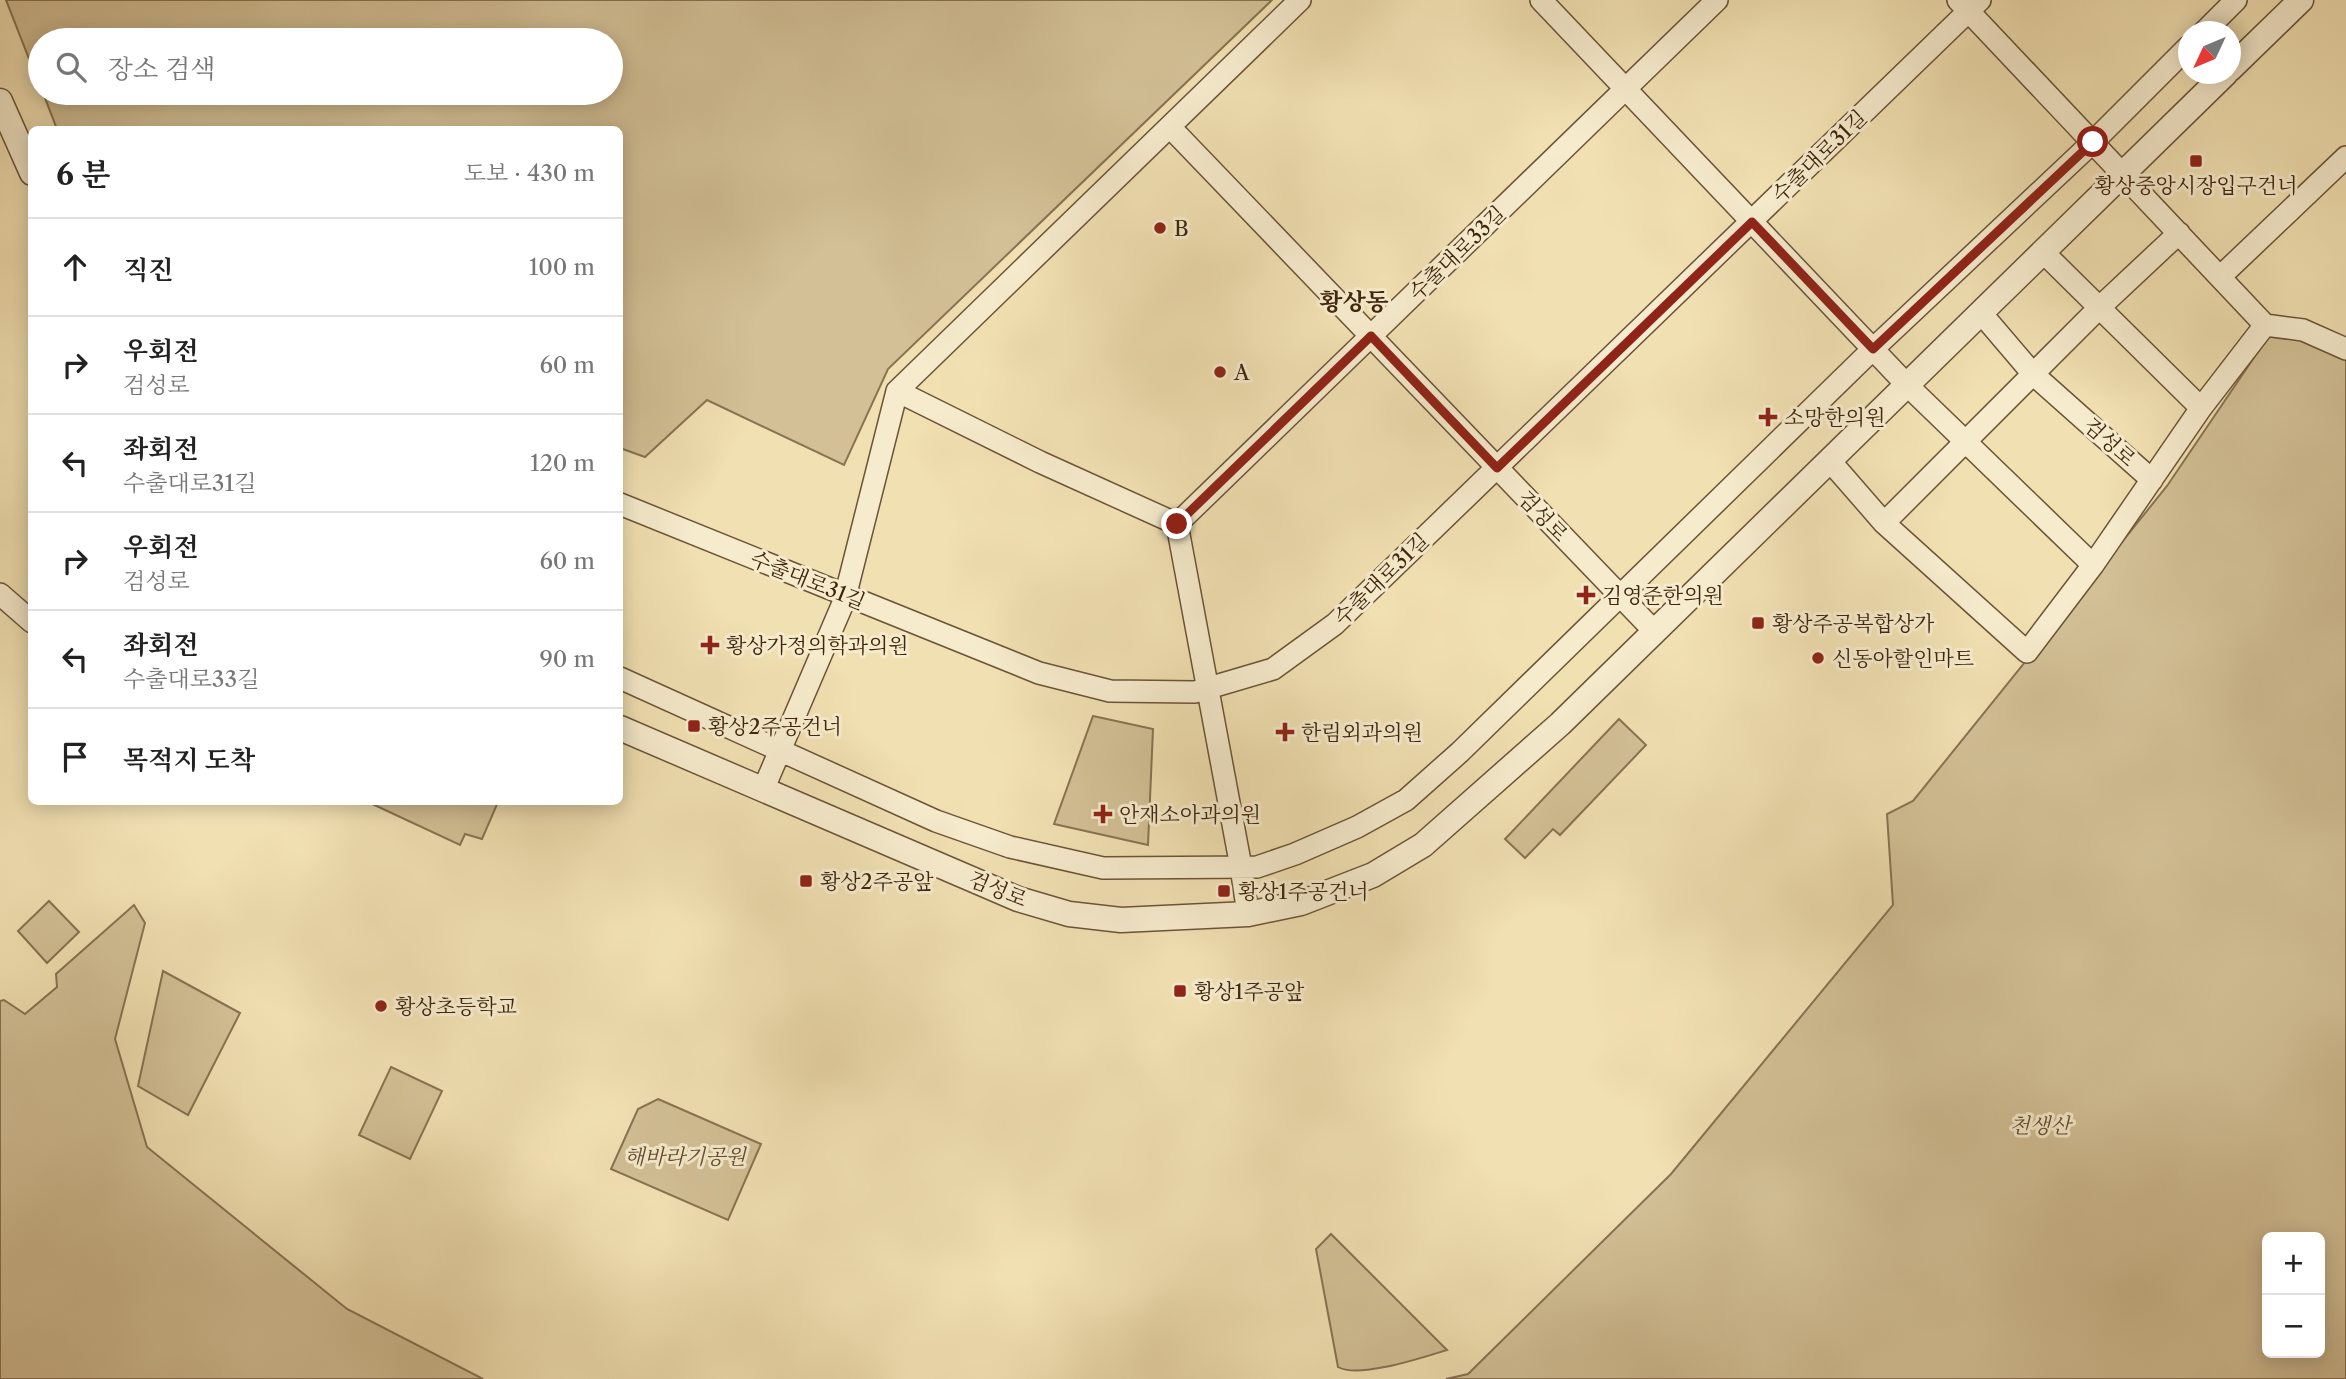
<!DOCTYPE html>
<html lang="ko">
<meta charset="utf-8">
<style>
body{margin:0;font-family:"Libre Caslon Text","Noto Serif KR",serif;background:#f6f6f6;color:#222}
.controls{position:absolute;right:21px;bottom:21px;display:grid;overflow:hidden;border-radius:10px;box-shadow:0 4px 18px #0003}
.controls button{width:63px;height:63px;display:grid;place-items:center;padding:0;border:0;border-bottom:2px solid #e0e0e0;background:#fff;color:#222;font:35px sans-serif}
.compass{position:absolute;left:2178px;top:21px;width:63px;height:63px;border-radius:50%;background:#fff;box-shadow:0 4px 18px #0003;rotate:226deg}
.stop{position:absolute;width:21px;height:21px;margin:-16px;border:5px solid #8f2418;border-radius:50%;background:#fff}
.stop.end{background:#8f2418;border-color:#fff;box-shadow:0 2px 7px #0008}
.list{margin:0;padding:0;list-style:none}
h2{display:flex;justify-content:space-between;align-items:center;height:91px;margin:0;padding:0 28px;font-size:30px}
h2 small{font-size:23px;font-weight:400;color:#767676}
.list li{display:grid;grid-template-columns:46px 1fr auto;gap:21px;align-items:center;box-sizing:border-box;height:98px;padding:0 28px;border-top:2px solid #e0e0e0}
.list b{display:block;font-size:26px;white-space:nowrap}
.list p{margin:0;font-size:23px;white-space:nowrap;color:#767676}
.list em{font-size:23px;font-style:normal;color:#767676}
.icon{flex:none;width:38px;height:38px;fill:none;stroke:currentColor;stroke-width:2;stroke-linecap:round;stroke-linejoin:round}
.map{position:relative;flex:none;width:2346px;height:1379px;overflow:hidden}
.search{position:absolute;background:#fff;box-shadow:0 4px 18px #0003;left:28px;top:28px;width:595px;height:77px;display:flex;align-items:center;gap:18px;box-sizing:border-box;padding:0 24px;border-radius:38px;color:#767676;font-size:26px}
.panel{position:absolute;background:#fff;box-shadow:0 4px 18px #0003;left:28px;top:126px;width:595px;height:679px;border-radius:10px}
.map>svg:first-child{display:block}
.green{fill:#d3c096;stroke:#887352;stroke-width:2;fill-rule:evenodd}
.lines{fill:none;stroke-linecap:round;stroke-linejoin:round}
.minor-casing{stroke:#6b5436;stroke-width:24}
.tertiary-casing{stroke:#6b5436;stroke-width:27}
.minor{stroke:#f6ebcd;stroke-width:21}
.tertiary{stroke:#f6ebcd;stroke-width:24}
.route{stroke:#8f2418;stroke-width:9}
.poi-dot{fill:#8f2418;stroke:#f6ebcd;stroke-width:2.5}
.labels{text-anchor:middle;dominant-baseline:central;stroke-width:6;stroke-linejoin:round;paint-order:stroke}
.street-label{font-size:21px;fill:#3e260d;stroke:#f6ebcd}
.poi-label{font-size:21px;fill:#3e260d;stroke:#f6ebcd;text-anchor:start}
.park-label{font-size:21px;font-style:italic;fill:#634c2f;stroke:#f6ebcd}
.quarter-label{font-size:24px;font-weight:bold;fill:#3e260d;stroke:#f6ebcd}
</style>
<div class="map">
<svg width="2346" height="1379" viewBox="0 0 2346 1379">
<rect width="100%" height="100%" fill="#f1e0b2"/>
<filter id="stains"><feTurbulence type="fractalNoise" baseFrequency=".00286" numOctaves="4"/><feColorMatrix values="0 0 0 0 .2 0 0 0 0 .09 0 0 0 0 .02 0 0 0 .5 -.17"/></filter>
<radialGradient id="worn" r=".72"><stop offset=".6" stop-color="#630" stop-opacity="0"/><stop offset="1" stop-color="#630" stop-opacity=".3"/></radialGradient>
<path class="green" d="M6,0h1266l-384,369 -44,96 -137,-65 -62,57 -25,-9v-318l-563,-1 -14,-36h568v-53h-571v47z
M2270,334l36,3 40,17v1025h-900l22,-5 203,-200 222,-269 -6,-91 26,-13 254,-315zM2267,1237h53v116h-53z
M1093,716l60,13 -5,116 -94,-21z
M1619,719l27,26 -86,90 -7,-6 -28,29 -20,-19z
M368,802h130l-16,37 -17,-5 -5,11z
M49,901l30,31 -32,31 -29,-32z
M134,905l11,18 -30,116 32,108 200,162 136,70h-483v-378l4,-1 21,14 32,-27 -1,-13z
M163,971l77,42 -52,102 -50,-29z
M391,1067l51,24 -32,68 -51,-24z
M658,1099l103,45 -33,76 -117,-51 27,-60z
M1331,1234l116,116c-23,7 -88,29 -109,17l-22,-118z"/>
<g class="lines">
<defs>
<path id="minor" d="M1541,0l366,385 186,180
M1958,0l307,325 38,5 43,19
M2204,32l32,-32
M1170,127l485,505
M2043,252l158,156
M2220,277l126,-120
M1981,313l52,61 119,106
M897,391l403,-391
M897,391l143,71 137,62
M1830,461l54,62 143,129 66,-87 108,-157 64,-83
M620,504l419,169 71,18 85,1 78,-23 62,-45 645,-624
M1884,523l216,-216 79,-74
M1177,524l540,-524
M1177,524l64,343 7,47
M0,594l32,28
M620,678l316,143 74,26 93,21 154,-1 38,-13 62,-27 49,-27 54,-48 413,-403 220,-207 95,-95
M763,790l81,-189 53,-210"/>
<path id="tertiary" d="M2230,69l71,-69
M0,101l32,72
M620,728l398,171 51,15 52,6 127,-6 53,-11 72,-28 50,-30 137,-121 665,-650"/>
</defs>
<use href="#minor" class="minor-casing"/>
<use href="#tertiary" class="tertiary-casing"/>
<use href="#minor" class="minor"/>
<use href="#tertiary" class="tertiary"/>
</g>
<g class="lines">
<path class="route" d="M1177,524l194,-188 126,132 255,-246 121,127 220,-207"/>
</g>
<g class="poi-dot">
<rect x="2189" y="154" width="14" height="14" rx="3.5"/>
<circle cx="1160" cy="228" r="7"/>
<circle cx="1220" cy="372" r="7"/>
<path d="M1764.5 406.5h7v7h7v7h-7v7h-7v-7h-7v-7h7z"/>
<path d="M1582.5 584.5h7v7h7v7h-7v7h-7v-7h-7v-7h7z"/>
<rect x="1751" y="616" width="14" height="14" rx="3.5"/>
<path d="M706.5 634.5h7v7h7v7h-7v7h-7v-7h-7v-7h7z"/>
<circle cx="1818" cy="658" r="7"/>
<rect x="687" y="719" width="14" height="14" rx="3.5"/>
<path d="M1281.5 721.5h7v7h7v7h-7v7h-7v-7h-7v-7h7z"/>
<path d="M1099.5 803.5h7v7h7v7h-7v7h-7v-7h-7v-7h7z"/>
<rect x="799" y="874" width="14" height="14" rx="3.5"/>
<rect x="1217" y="884" width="14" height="14" rx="3.5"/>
<rect x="1173" y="984" width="14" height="14" rx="3.5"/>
<circle cx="381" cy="1006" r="7"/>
</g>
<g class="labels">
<g class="street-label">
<text transform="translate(1819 156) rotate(-44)">수출대로31길</text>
<text transform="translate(1457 253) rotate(-44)">수출대로33길</text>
<text transform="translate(2110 442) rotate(42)">검성로</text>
<text transform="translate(1543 516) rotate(46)">검성로</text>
<text transform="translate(1381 579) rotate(-44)">수출대로31길</text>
<text transform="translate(808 580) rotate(22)">수출대로31길</text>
<text transform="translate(998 889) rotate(22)">검성로</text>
</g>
<g class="poi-label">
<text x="2196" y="185" text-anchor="middle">황상중앙시장입구건너</text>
<text x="1174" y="228">B</text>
<text x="1234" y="372">A</text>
<text x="1784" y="417">소망한의원</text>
<text x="1602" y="595">김영준한의원</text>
<text x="1772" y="623">황상주공복합상가</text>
<text x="726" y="645">황상가정의학과의원</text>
<text x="1832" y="658">신동아할인마트</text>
<text x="708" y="726">황상2주공건너</text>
<text x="1301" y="732">한림외과의원</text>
<text x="1119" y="814">안재소아과의원</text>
<text x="820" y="881">황상2주공앞</text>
<text x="1238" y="891">황상1주공건너</text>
<text x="1194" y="991">황상1주공앞</text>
<text x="395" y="1006">황상초등학교</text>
</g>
<g class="park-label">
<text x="2040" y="1125">천생산</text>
<text x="685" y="1156">해바라기공원</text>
</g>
<g class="quarter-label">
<text x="1354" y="301">황상동</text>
</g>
</g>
<rect width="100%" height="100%" filter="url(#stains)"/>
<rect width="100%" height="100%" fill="url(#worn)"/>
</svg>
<div class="controls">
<button>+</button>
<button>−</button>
</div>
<svg class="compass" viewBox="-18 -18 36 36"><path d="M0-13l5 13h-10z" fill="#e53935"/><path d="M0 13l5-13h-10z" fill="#767676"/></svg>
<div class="stop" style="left:2093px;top:142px"></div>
<div class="stop end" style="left:1177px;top:524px"></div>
<div class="search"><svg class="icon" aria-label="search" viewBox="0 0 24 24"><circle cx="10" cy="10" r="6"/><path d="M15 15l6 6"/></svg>장소 검색</div>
<section class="panel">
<h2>6 분<small>도보 · 430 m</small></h2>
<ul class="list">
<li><svg class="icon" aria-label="ahead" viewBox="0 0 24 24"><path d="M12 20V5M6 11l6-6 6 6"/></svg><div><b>직진</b></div><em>100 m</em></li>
<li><svg class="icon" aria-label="right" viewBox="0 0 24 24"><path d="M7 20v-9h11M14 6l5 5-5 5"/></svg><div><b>우회전</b><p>검성로</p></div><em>60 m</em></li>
<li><svg class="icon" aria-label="left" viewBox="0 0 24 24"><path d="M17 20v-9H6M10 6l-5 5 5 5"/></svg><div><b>좌회전</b><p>수출대로31길</p></div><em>120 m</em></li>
<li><svg class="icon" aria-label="right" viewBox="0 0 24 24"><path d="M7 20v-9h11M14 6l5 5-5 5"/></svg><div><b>우회전</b><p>검성로</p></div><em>60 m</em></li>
<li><svg class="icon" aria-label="left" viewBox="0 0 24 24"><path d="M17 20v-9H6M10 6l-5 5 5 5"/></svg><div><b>좌회전</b><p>수출대로33길</p></div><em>90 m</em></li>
<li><svg class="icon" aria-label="arrive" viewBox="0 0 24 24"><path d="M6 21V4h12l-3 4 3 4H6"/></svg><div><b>목적지 도착</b></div></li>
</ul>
</section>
</div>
